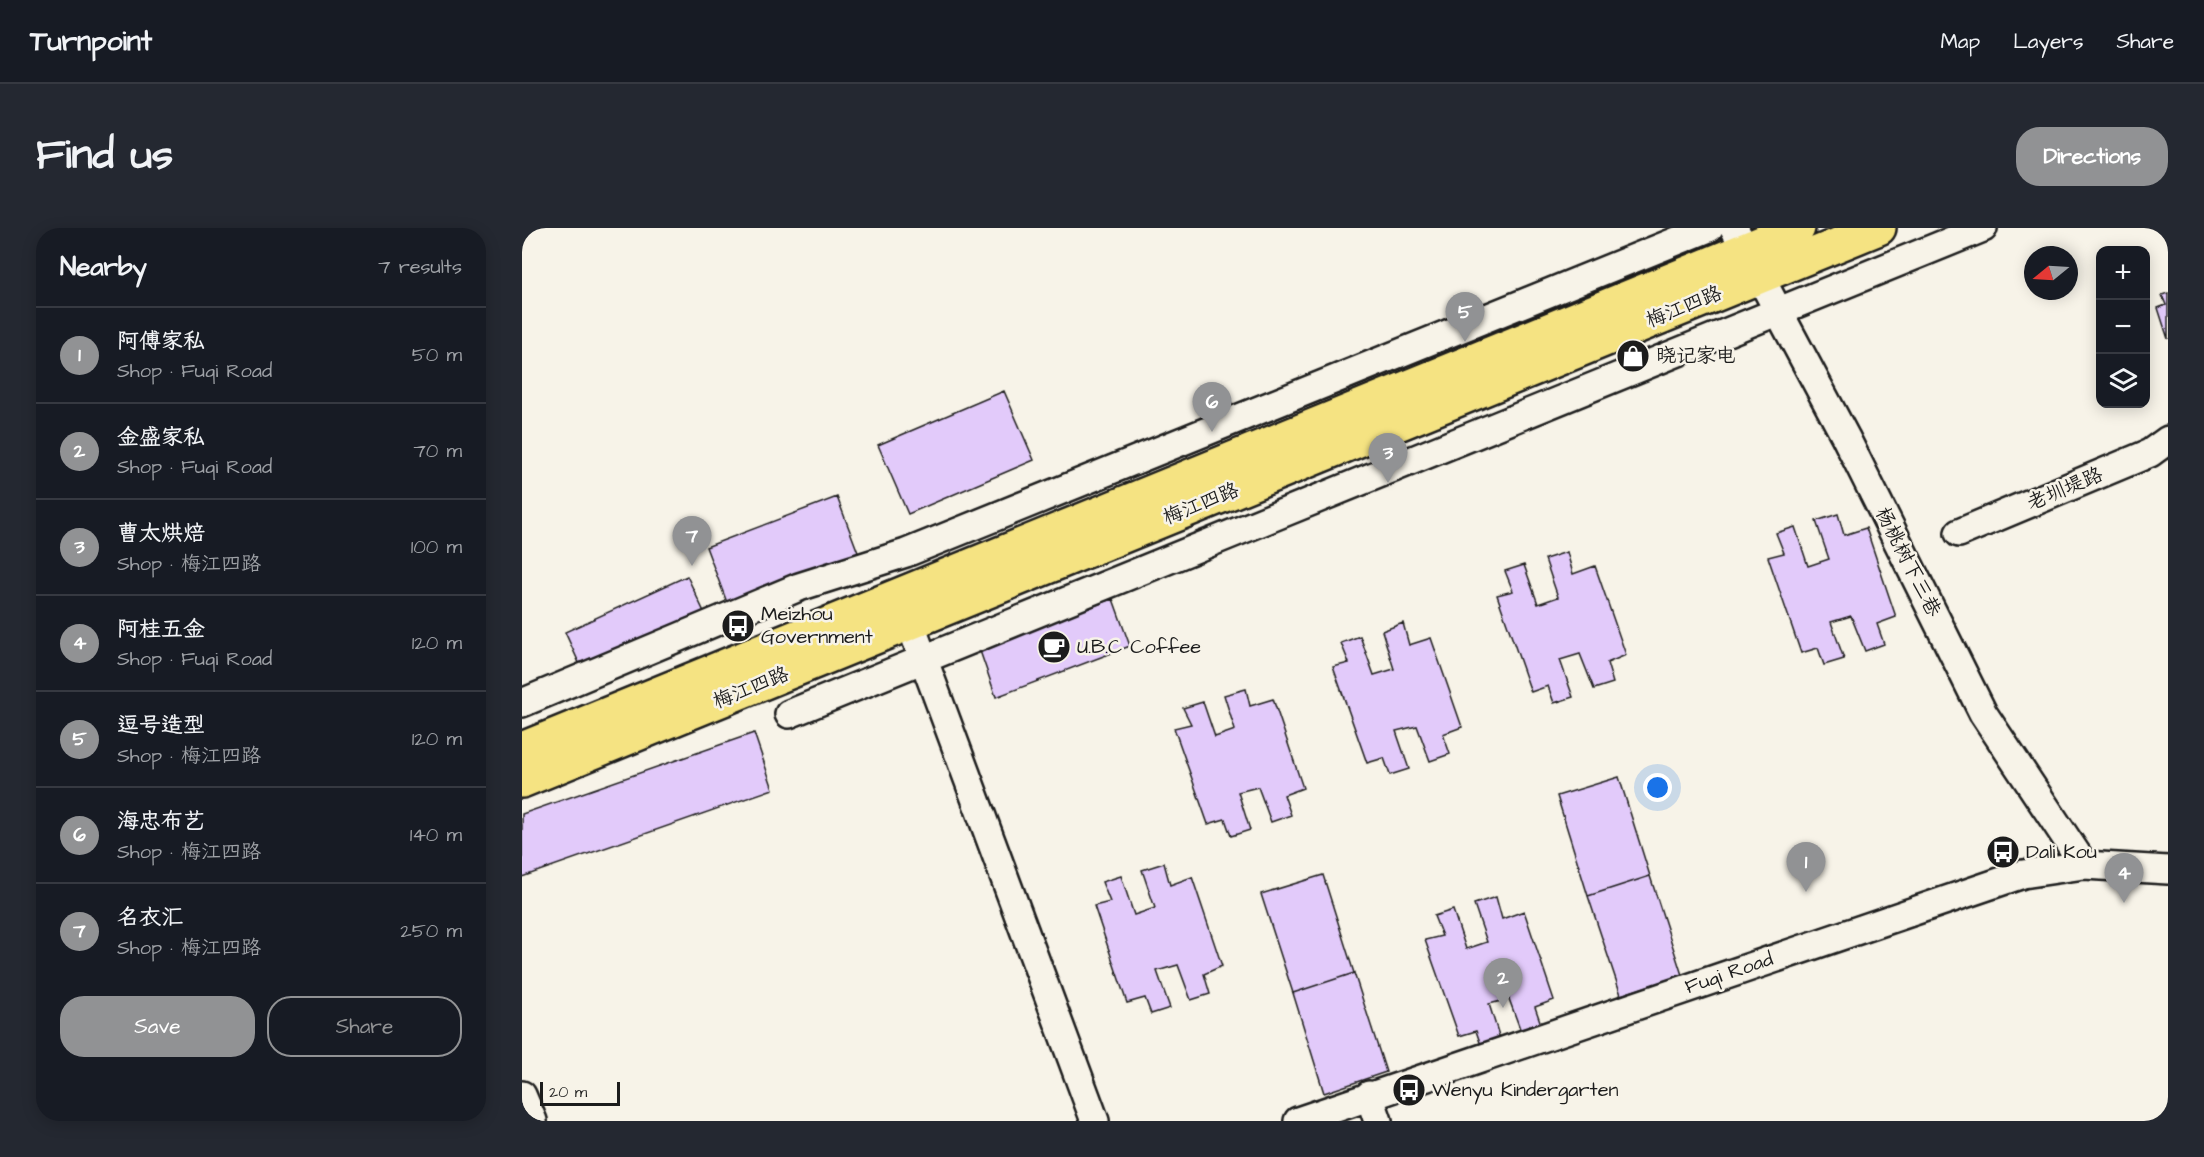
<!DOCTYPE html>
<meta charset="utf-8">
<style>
body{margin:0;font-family:"Architects Daughter","LXGW WenKai TC",sans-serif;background:#242831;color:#f1f3f6}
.controls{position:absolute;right:18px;top:18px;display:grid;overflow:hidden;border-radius:12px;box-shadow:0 3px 15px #0003}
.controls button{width:54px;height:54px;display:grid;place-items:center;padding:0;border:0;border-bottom:2px solid #363941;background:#171b24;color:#f1f3f6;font:30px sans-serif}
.compass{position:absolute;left:1502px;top:18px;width:54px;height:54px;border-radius:50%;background:#171b24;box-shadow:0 3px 15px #0003;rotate:252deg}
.scale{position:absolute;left:18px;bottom:15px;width:80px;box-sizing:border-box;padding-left:6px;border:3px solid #1c1c1c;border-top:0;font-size:16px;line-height:21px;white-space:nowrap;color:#1c1c1c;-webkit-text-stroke:4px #f7f3e8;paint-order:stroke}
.you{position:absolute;left:1136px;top:560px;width:21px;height:21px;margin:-15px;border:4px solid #fff;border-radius:50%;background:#1a73e8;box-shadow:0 0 0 9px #1a73e833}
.badge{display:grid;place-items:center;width:39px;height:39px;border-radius:50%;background:#919294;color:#fff;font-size:20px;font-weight:700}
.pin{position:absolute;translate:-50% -50px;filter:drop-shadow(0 2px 3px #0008)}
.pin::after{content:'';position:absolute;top:32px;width:21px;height:18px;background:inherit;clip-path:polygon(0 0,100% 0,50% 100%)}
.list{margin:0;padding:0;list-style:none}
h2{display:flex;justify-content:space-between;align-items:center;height:78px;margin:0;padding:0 24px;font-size:26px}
h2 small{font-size:20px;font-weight:400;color:#9ea1a6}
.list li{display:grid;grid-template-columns:39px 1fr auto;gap:18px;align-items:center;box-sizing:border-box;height:96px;padding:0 24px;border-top:2px solid #363941}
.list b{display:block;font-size:22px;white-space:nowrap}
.list p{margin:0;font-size:20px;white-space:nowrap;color:#9ea1a6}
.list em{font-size:20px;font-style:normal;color:#9ea1a6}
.actions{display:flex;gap:12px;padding:18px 24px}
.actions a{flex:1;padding:14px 0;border:2px solid #919294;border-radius:24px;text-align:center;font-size:21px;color:#919294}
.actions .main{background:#919294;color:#fff}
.icon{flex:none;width:33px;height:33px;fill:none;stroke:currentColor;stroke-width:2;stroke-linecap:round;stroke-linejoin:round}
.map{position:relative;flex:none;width:1646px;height:893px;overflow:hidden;border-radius:24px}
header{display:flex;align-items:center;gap:36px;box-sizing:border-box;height:84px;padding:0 30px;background:#171b24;border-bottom:2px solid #363941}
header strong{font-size:28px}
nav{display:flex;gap:33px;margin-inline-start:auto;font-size:21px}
.intro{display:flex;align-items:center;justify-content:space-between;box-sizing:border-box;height:144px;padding:0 36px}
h1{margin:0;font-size:42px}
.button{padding:15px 27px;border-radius:24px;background:#919294;color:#fff;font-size:21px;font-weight:700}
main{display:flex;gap:36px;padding:0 36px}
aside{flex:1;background:#171b24;border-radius:24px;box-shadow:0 3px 15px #0003}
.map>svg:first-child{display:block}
.building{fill:#e2cafa;stroke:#1c1c1c;stroke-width:1.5}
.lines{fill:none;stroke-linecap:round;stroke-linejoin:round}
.minor-casing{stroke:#1c1c1c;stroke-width:32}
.major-casing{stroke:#1c1c1c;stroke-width:38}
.minor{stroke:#f7f3e8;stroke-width:27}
.major{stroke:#f5e382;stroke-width:33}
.labels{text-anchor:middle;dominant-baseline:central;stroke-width:5;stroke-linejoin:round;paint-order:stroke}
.street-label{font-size:20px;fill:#1c1c1c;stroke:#f7f3e8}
.poi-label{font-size:20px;fill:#1c1c1c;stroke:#f7f3e8;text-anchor:start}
</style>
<header>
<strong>Turnpoint</strong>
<nav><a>Map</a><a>Layers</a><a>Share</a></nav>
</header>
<div class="intro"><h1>Find us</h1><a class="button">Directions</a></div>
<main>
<aside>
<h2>Nearby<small>7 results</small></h2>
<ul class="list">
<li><span class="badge">1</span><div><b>阿傅家私</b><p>Shop · Fuqi Road</p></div><em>50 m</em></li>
<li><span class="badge">2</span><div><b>金盛家私</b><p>Shop · Fuqi Road</p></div><em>70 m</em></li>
<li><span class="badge">3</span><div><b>曹太烘焙</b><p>Shop · 梅江四路</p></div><em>100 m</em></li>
<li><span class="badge">4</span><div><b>阿桂五金</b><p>Shop · Fuqi Road</p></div><em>120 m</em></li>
<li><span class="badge">5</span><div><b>逗号造型</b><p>Shop · 梅江四路</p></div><em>120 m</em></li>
<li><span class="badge">6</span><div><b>海忠布艺</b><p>Shop · 梅江四路</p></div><em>140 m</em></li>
<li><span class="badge">7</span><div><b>名衣汇</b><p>Shop · 梅江四路</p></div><em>250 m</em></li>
</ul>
<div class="actions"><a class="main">Save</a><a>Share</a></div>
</aside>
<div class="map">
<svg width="1646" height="893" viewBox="0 0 1646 893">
<rect width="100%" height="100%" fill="#f7f3e8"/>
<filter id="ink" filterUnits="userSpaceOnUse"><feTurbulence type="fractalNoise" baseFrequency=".0167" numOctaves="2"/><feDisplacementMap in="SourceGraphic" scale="12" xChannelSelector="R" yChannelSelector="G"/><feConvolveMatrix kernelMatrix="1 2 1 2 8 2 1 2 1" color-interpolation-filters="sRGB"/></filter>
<g filter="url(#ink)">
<path class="building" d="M1646,65v46l-10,-31 8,-3 -4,-10z
M482,163l30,69 -126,54 -30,-69z
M315,269l25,66 -131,50 -25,-66z
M1316,286l6,21 22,-7 30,89 -19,7 7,20 -19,7 -14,-35 -20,6 13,37 -20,6 -6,-17 -17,5 -33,-96 16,-4 -8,-20 19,-6 13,39 21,-7 -13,-38z
M1045,324l6,22 22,-8 31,89 -19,8 6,20 -19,6 -14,-35 -20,6 13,37 -19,6 -6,-17 -17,6 -34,-97 16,-4 -8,-20 19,-6 14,39 20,-7 -13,-38z
M165,348l26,55 -123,56 -25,-55z
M591,371l17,47 -134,51 -17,-49z
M881,395l6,22 22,-7 31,89 -19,7 7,20 -20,7 -13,-35 -21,5 13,38 -19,6 -6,-17 -17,5 -34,-96 16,-4 -8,-20 19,-7 14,39 20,-6 -12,-38z
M724,461l4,17 23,-7 30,89 -19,7 7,20 -20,7 -13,-35 -20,5 12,38 -19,6 -6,-17 -17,5 -34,-96 17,-4 -8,-16 20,-6 12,35 20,-7 -11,-35z
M232,505l19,56 -251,88v-63z
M1097,549l31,99 -62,20 -31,-100z
M642,635l6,22 22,-8 30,89 -18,8 6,20 -19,6 -13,-35 -21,6 13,37 -19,6 -6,-16 -18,5 -33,-97 16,-4 -8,-20 19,-6 13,39 21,-7 -13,-38z
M801,647l31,98 -61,20 -32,-99z
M1128,648l32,99 -61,20 -33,-99z
M974,669l6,22 22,-8 30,89 -19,7 7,20 -20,7 -13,-35 -20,5 12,38 -19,6 -6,-17 -17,5 -34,-96 17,-4 -8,-20 19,-6 13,39 21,-7 -13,-38z
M832,745l32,99 -62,21 -31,-100z"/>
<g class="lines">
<defs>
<path id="minor" d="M1212,0l112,210 137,275 101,152
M1437,305l191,-80 18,-13
M381,376l192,517
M0,475l277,-116 107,-34 803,-325
M267,486l1194,-486
M0,867l11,26
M847,867l9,26
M776,893l725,-247 61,-9 84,5"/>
<path id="major" d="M0,521l1276,-521
M0,553l1357,-553"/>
</defs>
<use href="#minor" class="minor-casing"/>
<use href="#major" class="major-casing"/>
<use href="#minor" class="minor"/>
<use href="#major" class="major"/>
</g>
</g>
<defs>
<symbol id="shop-disc" viewBox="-11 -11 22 22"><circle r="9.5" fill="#1c1c1c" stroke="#f7f3e8"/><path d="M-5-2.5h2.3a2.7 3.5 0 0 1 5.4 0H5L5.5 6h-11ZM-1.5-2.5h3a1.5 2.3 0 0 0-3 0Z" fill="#fff"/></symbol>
<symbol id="bus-disc" viewBox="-11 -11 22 22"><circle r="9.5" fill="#1c1c1c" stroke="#f7f3e8"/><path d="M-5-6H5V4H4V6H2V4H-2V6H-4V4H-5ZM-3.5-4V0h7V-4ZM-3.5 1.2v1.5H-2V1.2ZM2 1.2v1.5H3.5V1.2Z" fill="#fff"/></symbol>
<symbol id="cafe-disc" viewBox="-11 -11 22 22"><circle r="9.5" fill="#1c1c1c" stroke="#f7f3e8"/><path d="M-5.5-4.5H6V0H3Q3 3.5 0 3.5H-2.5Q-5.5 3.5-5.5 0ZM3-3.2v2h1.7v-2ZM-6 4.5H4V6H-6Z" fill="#fff"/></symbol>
</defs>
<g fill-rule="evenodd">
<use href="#shop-disc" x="1092" y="109" width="38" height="38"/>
<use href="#bus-disc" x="197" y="379" width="38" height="38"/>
<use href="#cafe-disc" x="513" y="400" width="38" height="38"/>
<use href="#bus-disc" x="1462" y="605" width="38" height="38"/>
<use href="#bus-disc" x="868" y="843" width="38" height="38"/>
</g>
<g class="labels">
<g class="street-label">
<text transform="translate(1162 79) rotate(-22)">梅江四路</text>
<text transform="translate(1543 261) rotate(-23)">老圳堤路</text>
<text transform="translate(679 276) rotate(-22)">梅江四路</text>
<text transform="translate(1386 334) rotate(63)">杨桃树下三巷</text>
<text transform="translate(229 460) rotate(-22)">梅江四路</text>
<text transform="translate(1207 745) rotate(-19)">Fuqi Road</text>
</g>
<g class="poi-label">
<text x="1134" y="128">晓记家电</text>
<text x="239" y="386">Meizhou<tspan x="239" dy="23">Government</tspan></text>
<text x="555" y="419">U.B.C Coffee</text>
<text x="1504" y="624">Dali Kou</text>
<text x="910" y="862">Wenyu Kindergarten</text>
</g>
</g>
</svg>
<div class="controls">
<button>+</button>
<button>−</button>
<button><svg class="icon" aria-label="layers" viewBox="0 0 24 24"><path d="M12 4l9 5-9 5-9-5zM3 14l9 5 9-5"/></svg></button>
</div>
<svg class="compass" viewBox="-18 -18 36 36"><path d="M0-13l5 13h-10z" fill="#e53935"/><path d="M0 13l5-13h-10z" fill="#9ea1a6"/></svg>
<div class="scale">20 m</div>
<div class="you"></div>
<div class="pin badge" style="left:1284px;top:664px">1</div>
<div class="pin badge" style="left:981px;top:780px">2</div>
<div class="pin badge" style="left:866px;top:255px">3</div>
<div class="pin badge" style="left:1602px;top:675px">4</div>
<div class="pin badge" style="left:943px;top:114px">5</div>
<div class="pin badge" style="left:690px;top:204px">6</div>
<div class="pin badge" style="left:170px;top:338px">7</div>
</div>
</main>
